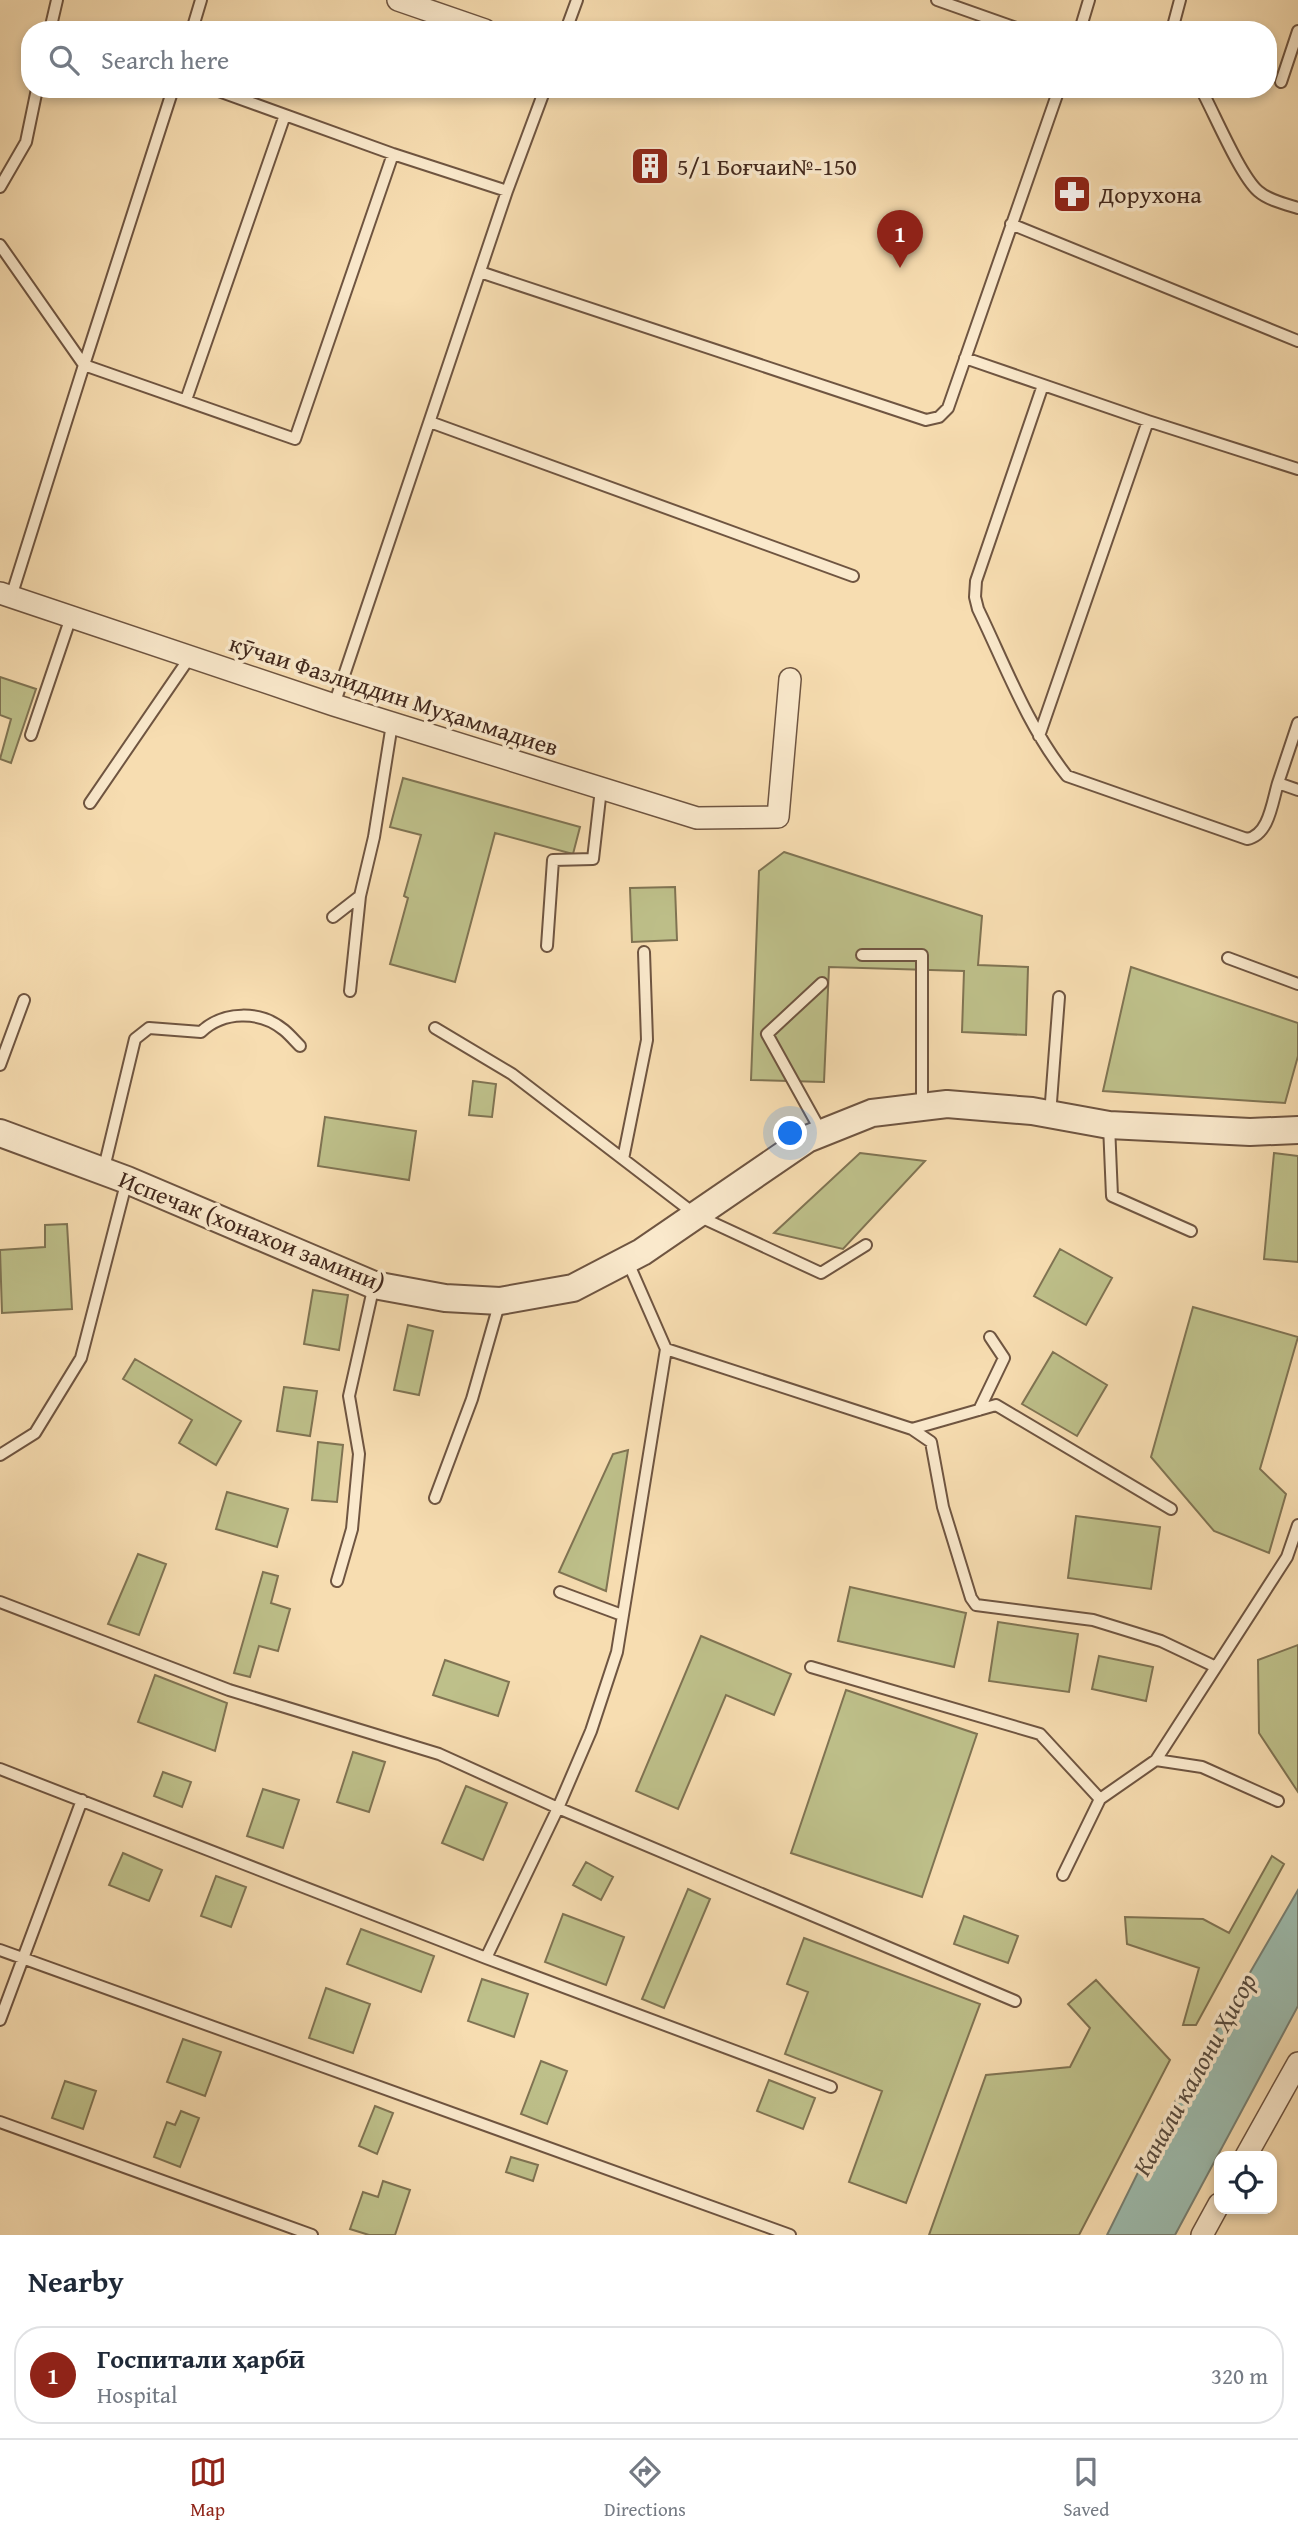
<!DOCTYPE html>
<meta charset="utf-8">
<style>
body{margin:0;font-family:"Gentium Book Plus",serif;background:#f2f2f3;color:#1f2937}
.controls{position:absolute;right:21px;bottom:21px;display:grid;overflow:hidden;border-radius:14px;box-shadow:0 4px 10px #0003}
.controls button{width:63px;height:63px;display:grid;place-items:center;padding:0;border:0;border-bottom:2px solid #e0e1e3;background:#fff;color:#1f2937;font:35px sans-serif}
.you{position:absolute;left:791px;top:1134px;width:24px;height:24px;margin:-18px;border:5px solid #fff;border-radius:50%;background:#1a73e8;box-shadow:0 0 0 10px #1a73e833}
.badge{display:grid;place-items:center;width:46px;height:46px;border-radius:50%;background:#8f2418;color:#fff;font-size:23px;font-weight:700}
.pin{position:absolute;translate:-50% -58px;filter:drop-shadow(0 2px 4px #0008)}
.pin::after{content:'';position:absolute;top:37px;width:24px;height:21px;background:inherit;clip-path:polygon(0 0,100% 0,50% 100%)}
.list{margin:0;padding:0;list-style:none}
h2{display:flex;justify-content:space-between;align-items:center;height:91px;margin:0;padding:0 28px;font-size:30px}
h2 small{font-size:23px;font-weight:400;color:#747a83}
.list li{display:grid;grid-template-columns:46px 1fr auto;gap:21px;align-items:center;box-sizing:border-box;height:98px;margin:0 14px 14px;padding:0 14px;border:2px solid #e0e1e3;border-radius:28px}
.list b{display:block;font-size:26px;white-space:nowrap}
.list p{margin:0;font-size:23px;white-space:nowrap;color:#747a83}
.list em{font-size:23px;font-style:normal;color:#747a83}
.icon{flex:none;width:38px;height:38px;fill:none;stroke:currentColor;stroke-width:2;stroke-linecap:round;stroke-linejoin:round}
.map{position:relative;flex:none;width:1298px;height:2235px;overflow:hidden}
.search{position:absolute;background:#fff;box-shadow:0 4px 10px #0003;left:21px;right:21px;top:21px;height:77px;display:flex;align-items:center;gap:18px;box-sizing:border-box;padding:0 24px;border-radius:28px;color:#747a83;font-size:26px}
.sheet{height:203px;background:#fff}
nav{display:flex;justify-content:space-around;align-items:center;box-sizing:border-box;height:98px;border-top:2px solid #e0e1e3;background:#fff;font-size:19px;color:#747a83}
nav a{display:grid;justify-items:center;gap:4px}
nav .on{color:#8f2418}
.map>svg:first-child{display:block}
.green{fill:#bec08a;stroke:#807453;stroke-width:2}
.water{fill:#9dbbad;stroke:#798073;stroke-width:2}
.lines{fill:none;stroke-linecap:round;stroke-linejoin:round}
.service-casing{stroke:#6f5541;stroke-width:14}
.minor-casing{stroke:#6f5541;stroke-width:24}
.tertiary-casing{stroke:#6f5541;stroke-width:30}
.service{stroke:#fae9cc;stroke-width:10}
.minor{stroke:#fae9cc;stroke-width:21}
.tertiary{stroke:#fae9cc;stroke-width:26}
.labels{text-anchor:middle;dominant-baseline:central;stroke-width:7;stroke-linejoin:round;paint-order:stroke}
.poi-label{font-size:24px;fill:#42281c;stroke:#fae9cc;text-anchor:start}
.street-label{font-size:24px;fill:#42281c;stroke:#fae9cc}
.water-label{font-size:26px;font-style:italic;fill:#594d40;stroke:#fae9cc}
</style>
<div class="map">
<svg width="1298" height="2235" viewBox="0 0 1298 2235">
<rect width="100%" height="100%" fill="#f7ddb1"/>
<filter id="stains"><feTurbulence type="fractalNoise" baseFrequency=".00286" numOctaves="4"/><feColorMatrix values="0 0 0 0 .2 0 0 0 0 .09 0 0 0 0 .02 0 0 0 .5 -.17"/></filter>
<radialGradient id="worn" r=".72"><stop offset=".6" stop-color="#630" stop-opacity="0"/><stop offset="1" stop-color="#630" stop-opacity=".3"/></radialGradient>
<path class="green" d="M0,677l36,12 -25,74 -11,-4 11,-40 -11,-4z
M403,778l177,49 -7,27 -78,-21 -40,149 -65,-18 18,-66 -4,-2 17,-61 -31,-8z
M784,852l198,64 -4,49 50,2 -2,68 -64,-3 2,-61 -135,-4 -5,115 -73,-2 8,-209z
M675,887l2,53 -45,2 -2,-54z
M1131,967l167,56v33l-13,47 -182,-12z
M473,1081l23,3 -4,33 -23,-2z
M325,1117l91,14 -7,49 -91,-14z
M860,1153l65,8 -82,88 -69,-16z
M1274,1153l24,3v106l-34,-3z
M67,1224l5,85 -70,4 -2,-63 45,-3v-22z
M1060,1249l52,29 -26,47 -52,-29z
M313,1290l35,5 -9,55 -35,-6z
M1193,1307l105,30 -38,132 26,25 -17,59 -55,-22 -63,-74z
M408,1325l25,6 -14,64 -25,-5z
M1053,1352l54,33 -30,51 -55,-32z
M135,1359l106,62 -25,44 -37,-22 13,-23 -69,-41z
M284,1387l33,4 -7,45 -33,-5z
M318,1442l25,3 -6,57 -25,-2z
M628,1450l-22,141 -47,-19 54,-118z
M227,1492l61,17 -11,38 -61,-18z
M1076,1516l84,11 -9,62 -83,-11z
M138,1554l28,10 -27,71 -31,-11z
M263,1572l15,4 -7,27 19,6 -12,42 -19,-5 -9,31 -16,-4z
M850,1587l116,26 -12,54 -116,-26z
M998,1622l80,12 -9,58 -80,-11z
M701,1636l90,38 -17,41 -48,-20 -48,114 -42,-18z
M1298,1645v147l-39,-59 -1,-73z
M1099,1656l54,11 -7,34 -54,-12z
M445,1660l64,22 -11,34 -65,-21z
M155,1675l72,28 -12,48 -77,-29z
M846,1690l131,44 -55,163 -131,-44z
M353,1752l32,10 -16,50 -32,-10z
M163,1772l28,10 -9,25 -28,-11z
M466,1786l41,17 -24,57 -41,-17z
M263,1789l36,11 -16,48 -36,-12z
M123,1853l39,17 -13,31 -40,-16z
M1272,1856l12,8 -88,161h-13l16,-57 -72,-24 -2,-27 78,2 26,14z
M586,1862l27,15 -12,23 -28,-15z
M216,1876l30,11 -15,40 -30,-11z
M688,1889l22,10 -46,109 -22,-9z
M563,1914l61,23 -18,48 -61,-23z
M964,1916l54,20 -10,27 -54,-19z
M361,1929l73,27 -13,36 -74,-28z
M804,1938l176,66 -74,199 -57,-21 33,-91 -97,-37 23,-62 -21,-8z
M482,1979l46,15 -14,43 -46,-16z
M1096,1980l74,80 -91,175h-150l57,-160 84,-8 20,-39 -22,-24z
M326,1988l44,16 -17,49 -44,-15z
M183,2039l38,13 -16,44 -38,-14z
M541,2061l26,10 -20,53 -26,-10z
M769,2080l46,18 -12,31 -46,-18z
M65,2081l31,10 -13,38 -31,-11z
M375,2106l18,7 -16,41 -18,-8z
M181,2111l18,7 -19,49 -26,-10 13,-35 8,3z
M511,2157l27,8 -5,16 -27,-9z
M383,2181l27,9 -15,45h-26l-19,-6 13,-37 15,5z"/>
<path class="water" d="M1298,1890v116l-123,229h-68l55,-111z"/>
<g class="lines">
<defs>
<path id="service" d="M937,0l85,30
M50,30l7,-30
M192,30l9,-30
M566,30l11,-30
M1080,30l9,-30
M1172,30l8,-30
M1281,82l17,-51
M213,89l180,65 114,37
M1201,89c13,24 39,86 57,102 10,9 27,13 40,17
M0,187l26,-45 11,-53
M1011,224l287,117
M0,245l84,120
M480,272l446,148 13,-3 9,-9 111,-319
M965,358l183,63 150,48
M84,365l89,-276
M1043,385l-67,196 -1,16 3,12c27,56 50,118 89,167l180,63c22,-4 25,-36 31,-56l20,7
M186,400l99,-285
M430,422l423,154
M11,597l73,-232 211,74 98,-285
M334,705l173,-514 38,-102
M31,735l40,-118
M1039,736l109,-315
M1278,783l20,-60
M90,803l100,-146
M333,917l27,-21 14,-59 18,-113
M547,946l6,-86 40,-1 8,-70
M862,955h60v152
M1228,958l70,26
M822,983l-55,51 55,99
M350,991l10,-95
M435,1028l77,46 184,141 125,58 45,-28
M0,1065l24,-65
M1050,1115l9,-118
M1109,1125l3,71 79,35
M623,1159l24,-119 -3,-88
M103,1172l32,-133 14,-11 52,4c22,-21 59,-22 83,-2 6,5 11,11 16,16
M666,1349l246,80 19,13 12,65 28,91 5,7 117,15 68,21 55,26
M979,1410l25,-52 -14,-21
M912,1429l84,-24 175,104
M0,1455l35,-22 46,-75 46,-178
M435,1498l37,-99 28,-98
M337,1581l15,-52 7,-75 -10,-58 25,-111
M560,1592l62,23
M0,1602l229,88 210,64 119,54 457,193
M811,1667l229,67 60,65 56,-39 131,-203 11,-32
M1156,1760l46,7 76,34
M0,1769l486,189 345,129
M1063,1875l37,-76
M0,1950l790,285
M486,1958l72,-150 33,-77 26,-79 49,-303 -39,-89
M0,2020l82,-220
M0,2122l312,113"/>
<path id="minor" d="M398,0l87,30
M0,593l334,112 363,113 81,-1 12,-138
M1246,2156l52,-93
M1202,2235l17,-31"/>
<path id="tertiary" d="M0,1133l127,47 247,105 71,13 55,3 73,-13 69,-36 165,-113 65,-26 75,-9 85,7 77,14 141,7 48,-2"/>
</defs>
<use href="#service" class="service-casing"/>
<use href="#minor" class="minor-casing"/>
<use href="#tertiary" class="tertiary-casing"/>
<use href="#service" class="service"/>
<use href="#minor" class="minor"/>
<use href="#tertiary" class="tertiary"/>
</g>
<defs>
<symbol id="building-square" viewBox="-11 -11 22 22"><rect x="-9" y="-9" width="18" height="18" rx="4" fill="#8f2418" stroke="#fae9cc"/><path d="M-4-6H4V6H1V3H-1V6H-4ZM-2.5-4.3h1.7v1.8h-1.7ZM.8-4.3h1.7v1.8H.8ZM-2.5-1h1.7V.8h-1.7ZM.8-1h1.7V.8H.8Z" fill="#fff"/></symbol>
<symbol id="pharmacy-square" viewBox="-11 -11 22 22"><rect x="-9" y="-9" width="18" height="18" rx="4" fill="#8f2418" stroke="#fae9cc"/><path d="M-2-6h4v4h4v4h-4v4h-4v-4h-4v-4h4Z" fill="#fff"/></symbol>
</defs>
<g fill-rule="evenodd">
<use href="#building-square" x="628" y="144" width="44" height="44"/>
<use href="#pharmacy-square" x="1050" y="172" width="44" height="44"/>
</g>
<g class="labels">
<g class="poi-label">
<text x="677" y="166">5/1 Боғчаи№-150</text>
<text x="1099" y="194">Дорухона</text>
</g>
<g class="street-label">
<text transform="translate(394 695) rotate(18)">кӯчаи Фазлиддин Муҳаммадиев</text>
<text transform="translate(252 1231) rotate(22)">Испечак (хонахои замини)</text>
</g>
<g class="water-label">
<text transform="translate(1194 2074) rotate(-61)">Канали калони Ҳисор</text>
</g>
</g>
<rect width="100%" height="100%" filter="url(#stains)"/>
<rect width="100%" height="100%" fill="url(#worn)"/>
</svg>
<div class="controls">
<button><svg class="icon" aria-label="locate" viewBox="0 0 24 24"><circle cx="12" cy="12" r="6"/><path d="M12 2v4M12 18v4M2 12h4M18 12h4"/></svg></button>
</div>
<div class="you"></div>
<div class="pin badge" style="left:900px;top:268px">1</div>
<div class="search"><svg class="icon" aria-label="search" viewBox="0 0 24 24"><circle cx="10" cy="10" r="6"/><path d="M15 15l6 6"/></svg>Search here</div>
</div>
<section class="sheet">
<h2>Nearby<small></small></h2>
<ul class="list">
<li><span class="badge">1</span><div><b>Госпитали ҳарбӣ</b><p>Hospital</p></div><em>320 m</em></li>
</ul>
</section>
<nav>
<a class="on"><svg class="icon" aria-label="map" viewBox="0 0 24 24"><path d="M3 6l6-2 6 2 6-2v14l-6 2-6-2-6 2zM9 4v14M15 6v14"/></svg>Map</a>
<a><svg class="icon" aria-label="directions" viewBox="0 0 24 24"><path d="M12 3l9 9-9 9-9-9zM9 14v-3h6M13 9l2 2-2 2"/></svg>Directions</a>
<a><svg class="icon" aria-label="saved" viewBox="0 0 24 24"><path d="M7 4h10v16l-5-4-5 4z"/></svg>Saved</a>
</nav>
